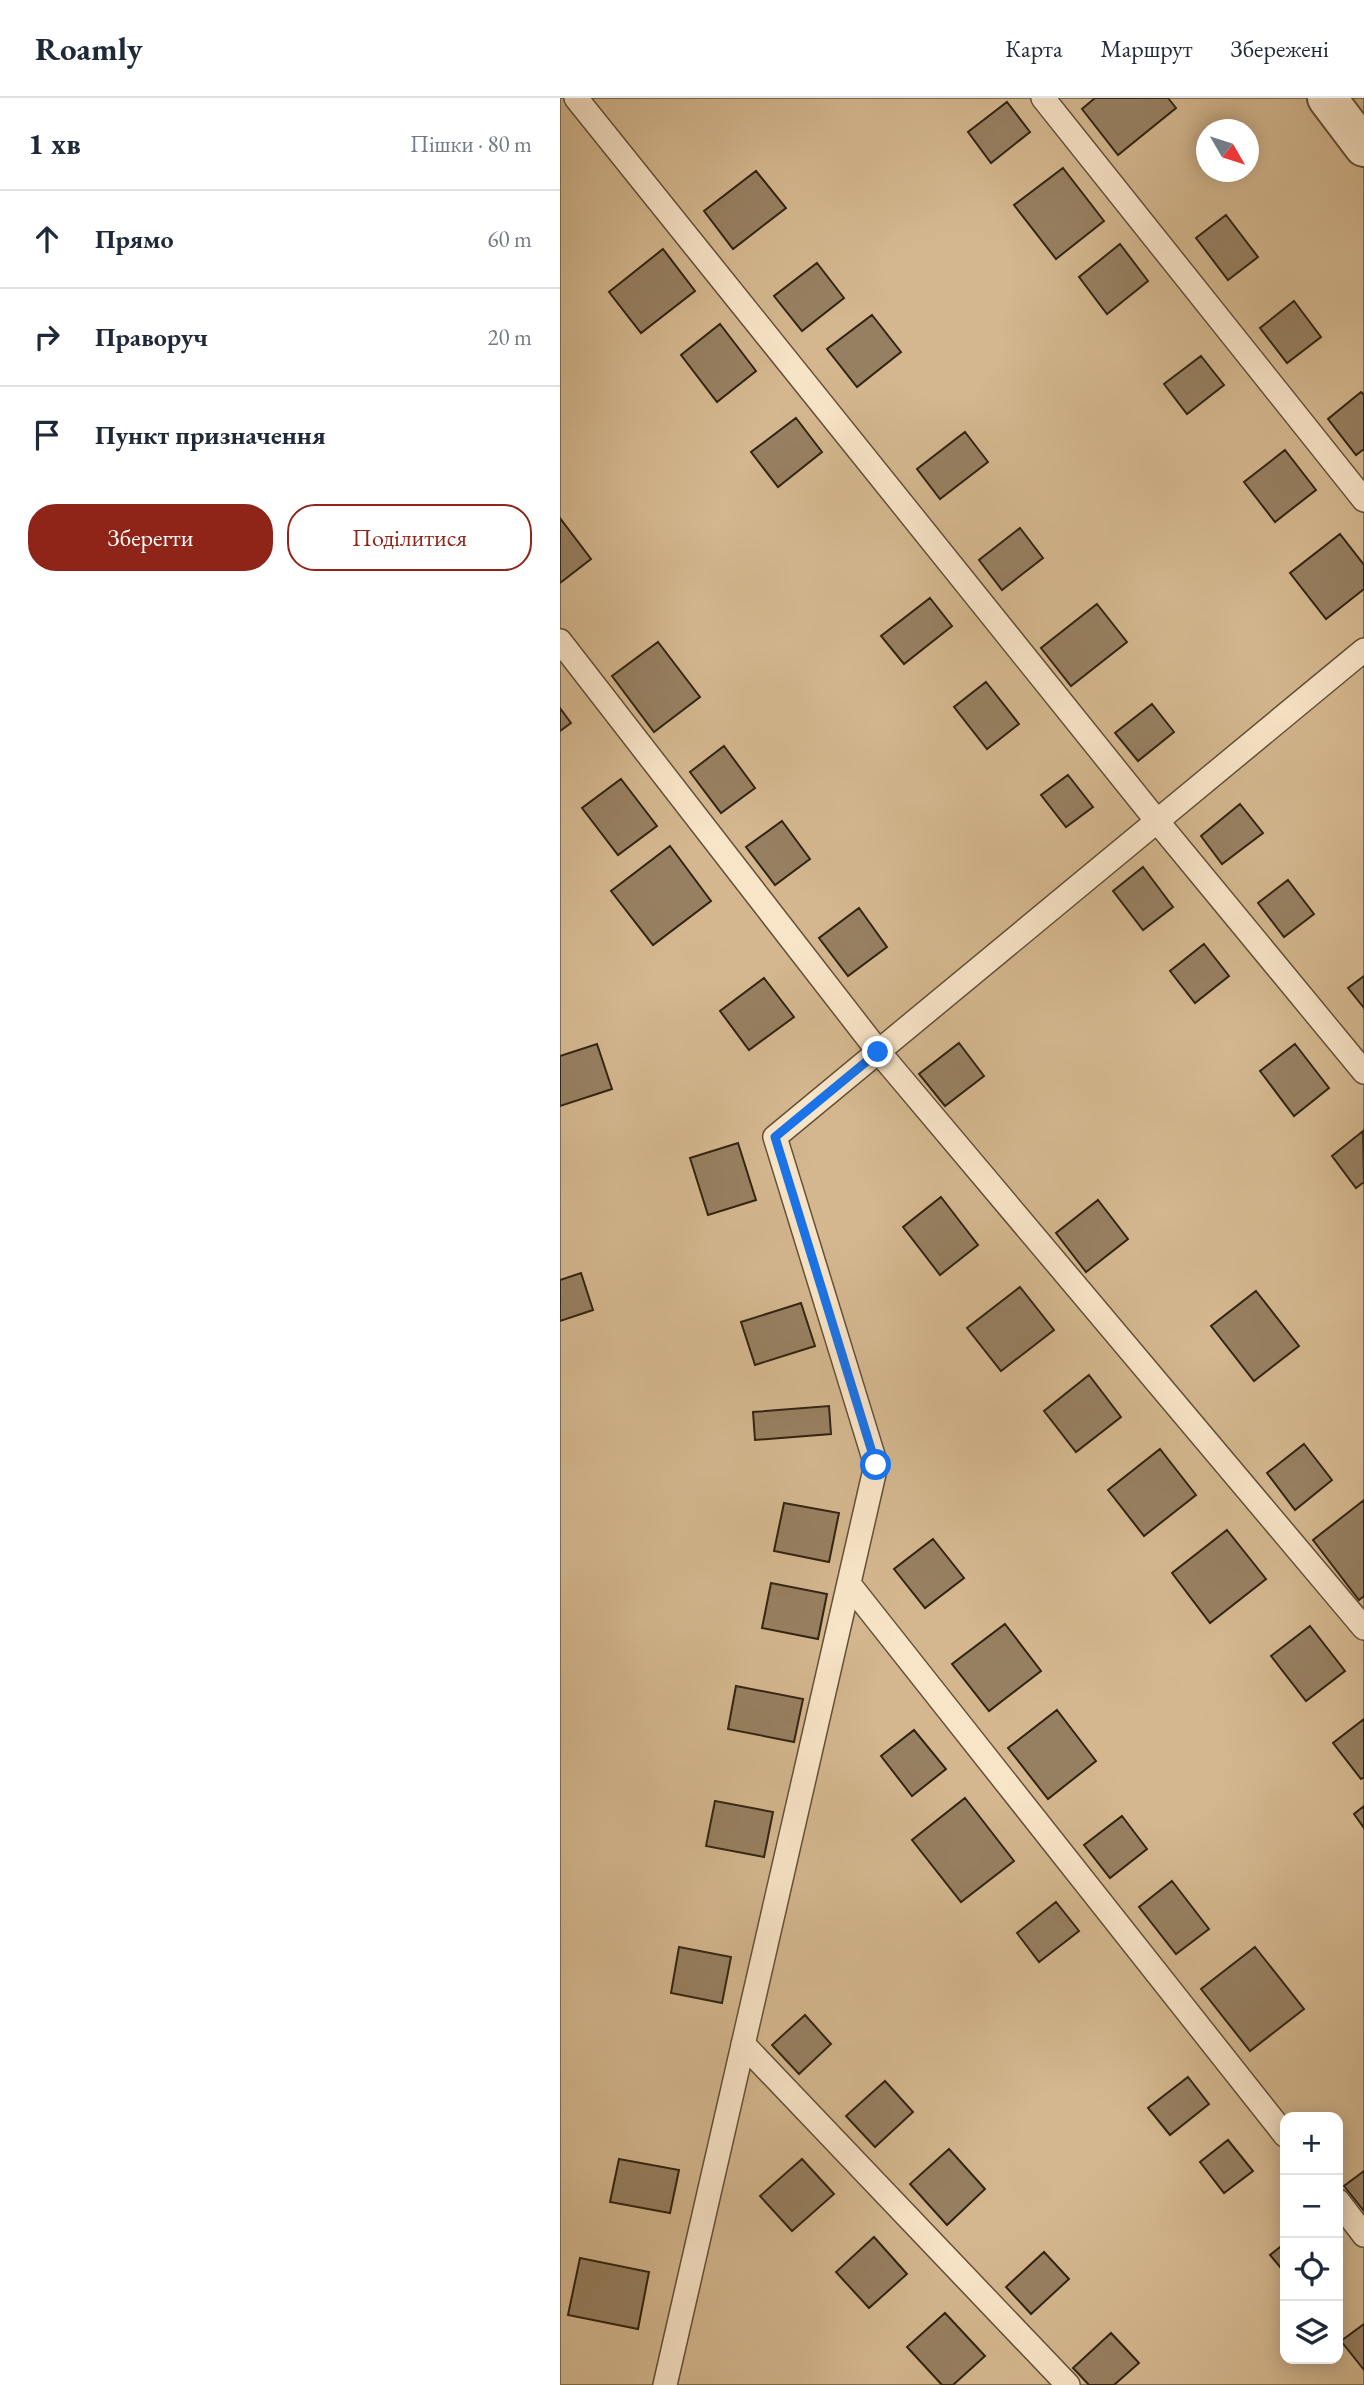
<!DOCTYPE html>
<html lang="uk">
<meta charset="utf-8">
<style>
body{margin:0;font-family:"EB Garamond",serif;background:#f6f6f7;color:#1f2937}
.controls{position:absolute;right:21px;bottom:21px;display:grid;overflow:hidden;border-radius:14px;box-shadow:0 4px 18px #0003}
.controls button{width:63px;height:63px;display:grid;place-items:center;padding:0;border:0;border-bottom:2px solid #e0e1e3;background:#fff;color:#1f2937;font:35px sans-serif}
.compass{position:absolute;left:636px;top:21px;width:63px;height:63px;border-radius:50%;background:#fff;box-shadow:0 4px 18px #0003;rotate:129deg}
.stop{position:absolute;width:21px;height:21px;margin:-16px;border:5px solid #1a73e8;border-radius:50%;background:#fff}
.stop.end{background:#1a73e8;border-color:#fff;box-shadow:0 2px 7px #0008}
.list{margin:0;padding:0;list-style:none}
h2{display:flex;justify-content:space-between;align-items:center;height:91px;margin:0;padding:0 28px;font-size:30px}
h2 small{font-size:23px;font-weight:400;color:#747a83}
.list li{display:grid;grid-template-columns:46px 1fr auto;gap:21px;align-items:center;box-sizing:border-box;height:98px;padding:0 28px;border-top:2px solid #e0e1e3}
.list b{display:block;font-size:26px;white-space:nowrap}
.list em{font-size:23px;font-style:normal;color:#747a83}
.actions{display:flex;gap:14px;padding:21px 28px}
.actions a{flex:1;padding:16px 0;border:2px solid #8f2418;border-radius:28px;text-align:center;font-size:24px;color:#8f2418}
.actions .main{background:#8f2418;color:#fff}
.icon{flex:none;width:38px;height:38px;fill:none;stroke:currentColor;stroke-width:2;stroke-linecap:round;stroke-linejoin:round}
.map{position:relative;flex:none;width:804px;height:2287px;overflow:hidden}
header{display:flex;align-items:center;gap:42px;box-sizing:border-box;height:98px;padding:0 35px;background:#fff;border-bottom:2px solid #e0e1e3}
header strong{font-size:33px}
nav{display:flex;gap:38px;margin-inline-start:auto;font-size:24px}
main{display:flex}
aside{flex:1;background:#fff}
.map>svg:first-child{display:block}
.green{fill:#d4b78f;stroke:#836e50;stroke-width:2;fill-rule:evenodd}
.building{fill:#978061;stroke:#322412;stroke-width:2}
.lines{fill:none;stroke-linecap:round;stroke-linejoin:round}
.service-casing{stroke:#635038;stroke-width:26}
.minor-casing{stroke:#635038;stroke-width:42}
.service{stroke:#f8e4c7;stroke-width:23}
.minor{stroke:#f8e4c7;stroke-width:38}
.route{stroke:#1a73e8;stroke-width:9}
</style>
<header>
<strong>Roamly</strong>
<nav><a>Карта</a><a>Маршрут</a><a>Збережені</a></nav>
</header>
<main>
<aside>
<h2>1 хв<small>Пішки · 80 m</small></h2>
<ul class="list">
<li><svg class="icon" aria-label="ahead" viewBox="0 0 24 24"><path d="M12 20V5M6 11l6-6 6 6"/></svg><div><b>Прямо</b></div><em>60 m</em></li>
<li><svg class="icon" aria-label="right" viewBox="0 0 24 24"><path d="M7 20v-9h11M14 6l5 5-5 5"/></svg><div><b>Праворуч</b></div><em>20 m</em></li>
<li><svg class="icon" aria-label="arrive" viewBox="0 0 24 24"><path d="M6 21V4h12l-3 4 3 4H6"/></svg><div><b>Пункт призначення</b></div></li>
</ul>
<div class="actions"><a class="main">Зберегти</a><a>Поділитися</a></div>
</aside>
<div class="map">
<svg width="804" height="2287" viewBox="0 0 804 2287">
<rect width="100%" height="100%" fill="#f5d5a9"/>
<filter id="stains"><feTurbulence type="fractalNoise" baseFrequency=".00286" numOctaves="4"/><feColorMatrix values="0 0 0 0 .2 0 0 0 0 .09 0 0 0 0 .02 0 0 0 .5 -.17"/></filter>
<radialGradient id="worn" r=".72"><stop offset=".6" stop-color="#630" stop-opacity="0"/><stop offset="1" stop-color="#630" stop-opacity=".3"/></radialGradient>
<path class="green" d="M0,0h804v2287h-804zM646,32h42v42h-42zM725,2019h53v242h-53z"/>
<path class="building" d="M535,0h73l8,10 -58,47 -36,-46z
M447,4l23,30 -39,31 -23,-31z
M503,70l41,53 -48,38 -42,-54z
M196,73l30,37 -53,41 -29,-38z
M666,117l32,42 -30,23 -32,-42z
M560,146l28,37 -41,33 -28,-37z
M103,151l32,42 -54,42 -32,-41z
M257,165l27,35 -42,33 -28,-35z
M734,203l27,36 -34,26 -27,-35z
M312,217l29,37 -44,35 -30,-38z
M160,226l36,47 -39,31 -36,-47z
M641,258l23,29 -37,29 -23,-30z
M801,294l3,3v54l-8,6 -28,-36z
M236,320l26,34 -44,35 -27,-35z
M405,334l23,30 -48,37 -23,-30z
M725,352l31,40 -41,32 -31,-40z
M0,420l31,41 -31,24z
M460,430l23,30 -41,32 -23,-30z
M780,436l24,31v24l-38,30 -36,-46z
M370,500l22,28 -48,38 -23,-28z
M537,506l30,38 -56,44 -30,-38z
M98,544l42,55 -46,35 -42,-56z
M426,584l33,42 -32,25 -33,-42z
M592,606l22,28 -36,29 -23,-28z
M0,610l11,15 -11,8z
M164,648l31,42 -34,25 -31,-41z
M508,677l25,32 -27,20 -25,-32z
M61,681l36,47 -39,29 -36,-47z
M680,706l23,29 -41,31 -21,-28z
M222,723l28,38 -35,26 -29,-38z
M110,748l41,55 -58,44 -42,-54z
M583,769l30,40 -30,23 -30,-39z
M728,782l26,34 -30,23 -26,-34z
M299,810l28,39 -39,29 -29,-38z
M644,846l25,32 -34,27 -25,-32z
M804,878v32l-16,-20z
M204,880l30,39 -45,33 -29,-39z
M399,945l25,33 -39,30 -26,-32z
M37,946l15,45 -52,17v-50z
M735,946l34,44 -35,28 -34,-45z
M803,1033l1,51 -8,6 -24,-32z
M178,1045l18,57 -48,15 -18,-57z
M381,1099l37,48 -38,30 -37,-48z
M538,1102l30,39 -42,33 -30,-39z
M21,1175l12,37 -33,11v-41z
M460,1189l34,43 -53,41 -34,-43z
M696,1193l43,55 -45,35 -43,-55z
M241,1205l14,43 -60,19 -14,-43z
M529,1277l32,42 -45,35 -32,-41z
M269,1308l2,28 -76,6 -2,-28z
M744,1346l28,36 -37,30 -28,-37z
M600,1351l36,46 -52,41 -36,-46z
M804,1402v96l-5,4 -46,-60z
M224,1405l55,10 -10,49 -55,-11z
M667,1432l39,49 -56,44 -38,-50z
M373,1441l31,39 -39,30 -31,-39z
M211,1485l56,11 -9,45 -56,-11z
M445,1526l36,47 -52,40 -37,-47z
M750,1528l35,45 -39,30 -35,-45z
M176,1588l67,13 -9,43 -66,-13z
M497,1612l39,51 -48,38 -40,-51z
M804,1621v58l-3,2 -28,-36z
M354,1632l32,39 -34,27 -31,-40z
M405,1700l49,63 -53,41 -49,-62z
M155,1703l58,11 -9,45 -58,-11z
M804,1708v22l-10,-14z
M562,1718l25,33 -37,29 -26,-33z
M612,1783l37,48 -33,25 -37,-47z
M496,1804l23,29 -40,31 -22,-29z
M119,1849l52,10 -9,46 -51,-10z
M695,1849l49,62 -54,42 -49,-62z
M245,1917l26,29 -32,30 -27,-29z
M628,1979l21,27 -39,31 -22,-27z
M325,1983l28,31 -38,35 -29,-31z
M668,2042l25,31 -29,22 -24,-31z
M389,2051l36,40 -38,36 -37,-41z
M59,2061l60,11 -9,43 -60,-11z
M242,2061l32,35 -42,37 -32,-35z
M804,2073v40l-20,-25z
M314,2139l33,37 -38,34 -33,-36z
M725,2145v30l-15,-18z
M484,2154l25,27 -38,35 -25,-27z
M20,2160l69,14 -11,57 -70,-14z
M385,2215l40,43 -32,29h-11l-35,-38z
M804,2226v46l-23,-29z
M551,2235l28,30 -25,22h-25l-16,-17z"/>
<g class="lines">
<defs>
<path id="service" d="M16,0l581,723 207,251
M483,0l321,402
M0,543l318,410 486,577
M289,1486l436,551
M183,1946l325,341
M778,2103l26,34
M105,2287l211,-920 -101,-328 589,-487"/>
<path id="minor" d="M767,0l37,49"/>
</defs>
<use href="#service" class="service-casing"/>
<use href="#minor" class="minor-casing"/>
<use href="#service" class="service"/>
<use href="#minor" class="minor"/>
</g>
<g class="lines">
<path class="route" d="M316,1367l-101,-328 103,-85"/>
</g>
<rect width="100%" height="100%" filter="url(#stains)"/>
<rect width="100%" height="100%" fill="url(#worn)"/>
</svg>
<div class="controls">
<button>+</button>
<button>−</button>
<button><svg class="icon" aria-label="locate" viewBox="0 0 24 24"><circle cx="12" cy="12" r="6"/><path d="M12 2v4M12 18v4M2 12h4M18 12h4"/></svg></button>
<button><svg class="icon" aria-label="layers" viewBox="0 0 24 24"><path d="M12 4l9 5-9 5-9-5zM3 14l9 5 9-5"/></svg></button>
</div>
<svg class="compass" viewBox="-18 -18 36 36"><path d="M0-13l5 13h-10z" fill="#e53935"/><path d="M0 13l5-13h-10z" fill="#747a83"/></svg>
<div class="stop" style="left:316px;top:1367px"></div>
<div class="stop end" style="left:318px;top:954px"></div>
</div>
</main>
